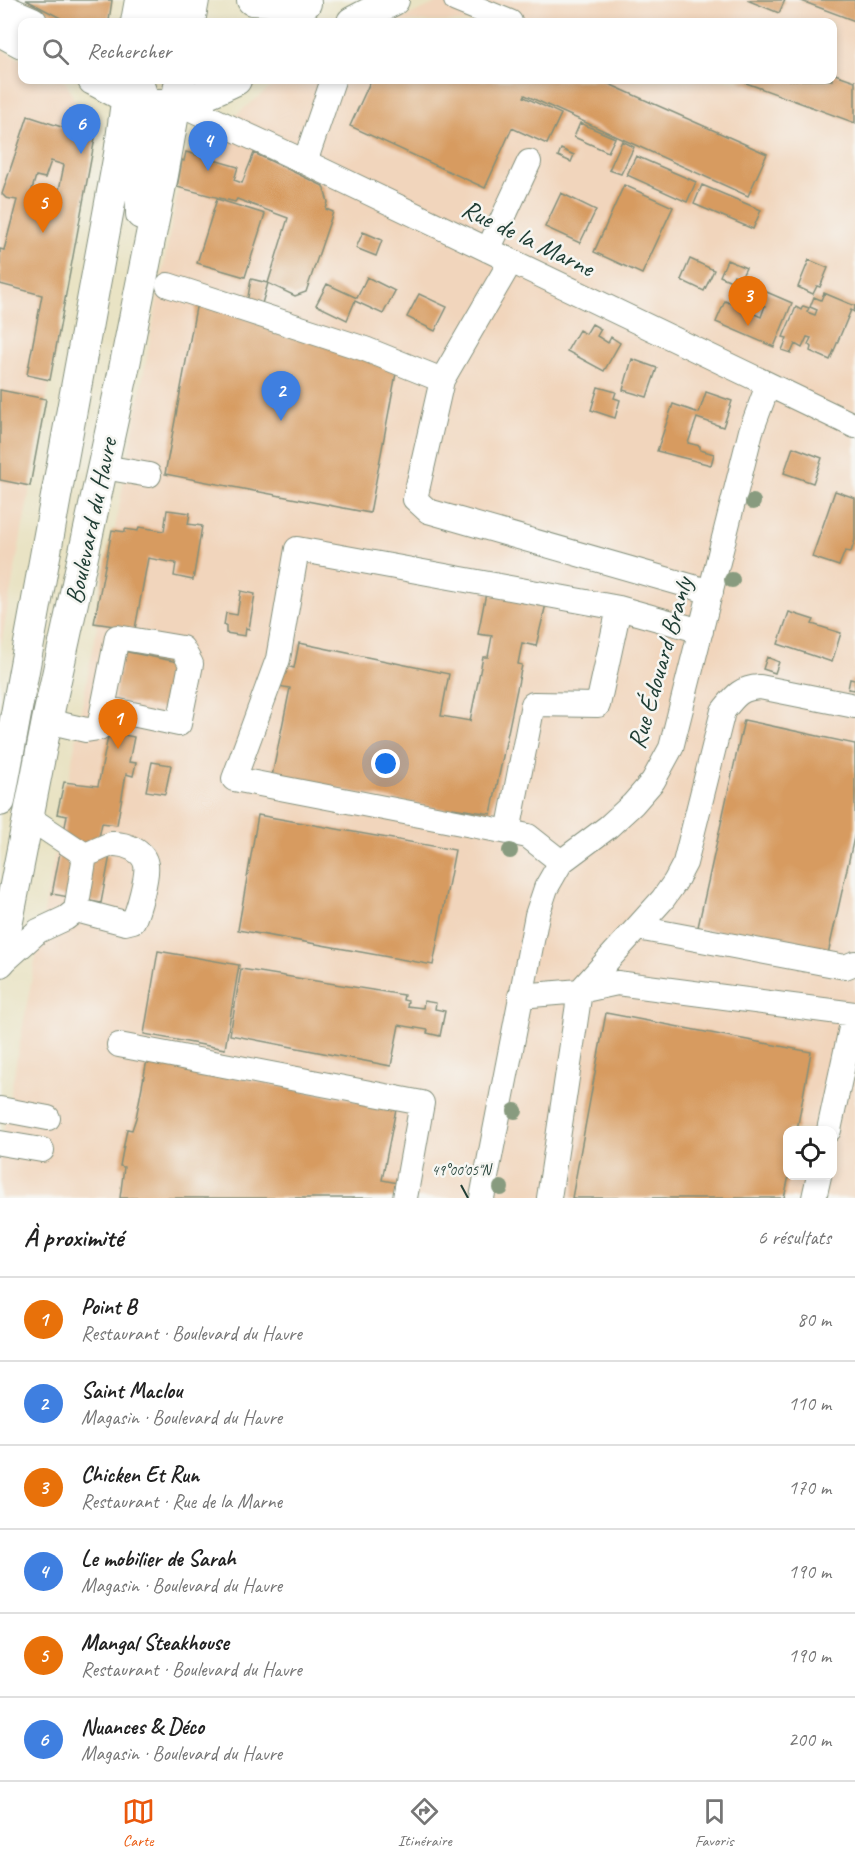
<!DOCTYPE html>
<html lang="fr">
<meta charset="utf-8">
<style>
body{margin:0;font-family:Caveat,sans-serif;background:#f2f2f2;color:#222}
.controls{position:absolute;right:18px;bottom:18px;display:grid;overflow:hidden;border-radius:12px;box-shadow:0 3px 9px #0003}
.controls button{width:54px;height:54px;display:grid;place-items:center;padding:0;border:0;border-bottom:2px solid #e0e0e0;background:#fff;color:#222;font:30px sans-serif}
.you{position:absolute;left:386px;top:764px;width:21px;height:21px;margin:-15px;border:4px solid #fff;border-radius:50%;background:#1a73e8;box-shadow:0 0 0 9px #1a73e833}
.badge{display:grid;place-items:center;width:39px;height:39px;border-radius:50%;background:#ea580c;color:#fff;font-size:20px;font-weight:700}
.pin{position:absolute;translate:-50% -50px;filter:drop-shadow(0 2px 3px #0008)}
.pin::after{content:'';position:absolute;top:32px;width:21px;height:18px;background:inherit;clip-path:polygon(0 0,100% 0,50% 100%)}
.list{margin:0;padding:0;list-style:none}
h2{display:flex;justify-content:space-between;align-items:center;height:78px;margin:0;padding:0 24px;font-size:26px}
h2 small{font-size:20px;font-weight:400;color:#767676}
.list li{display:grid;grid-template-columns:39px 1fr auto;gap:18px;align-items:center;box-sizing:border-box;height:84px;padding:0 24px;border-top:2px solid #e0e0e0}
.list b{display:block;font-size:22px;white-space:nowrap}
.list p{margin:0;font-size:20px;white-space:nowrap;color:#767676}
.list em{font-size:20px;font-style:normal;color:#767676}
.icon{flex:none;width:33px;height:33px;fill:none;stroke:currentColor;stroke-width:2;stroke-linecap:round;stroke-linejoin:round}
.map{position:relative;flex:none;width:855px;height:1198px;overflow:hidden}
.search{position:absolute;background:#fff;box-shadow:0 3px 9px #0003;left:18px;right:18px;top:18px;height:66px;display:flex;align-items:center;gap:15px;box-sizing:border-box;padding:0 21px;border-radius:12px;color:#767676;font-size:22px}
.sheet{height:582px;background:#fff}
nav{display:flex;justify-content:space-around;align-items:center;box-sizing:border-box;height:84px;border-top:2px solid #e0e0e0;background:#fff;font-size:16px;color:#767676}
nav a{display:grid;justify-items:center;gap:3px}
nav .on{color:#ea580c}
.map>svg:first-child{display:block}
.built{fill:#f1d5bc;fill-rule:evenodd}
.building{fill:#d79b61;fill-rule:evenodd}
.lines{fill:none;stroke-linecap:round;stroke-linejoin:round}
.minor-casing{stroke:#84907c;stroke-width:26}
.major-casing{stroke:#84907c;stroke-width:32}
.minor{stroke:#fff;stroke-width:24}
.major{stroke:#fff;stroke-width:30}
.tree{fill:#889b7f}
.ticks{fill:none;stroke:#1f3d34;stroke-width:2}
.labels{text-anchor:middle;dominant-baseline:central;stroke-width:5;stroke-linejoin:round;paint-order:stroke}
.street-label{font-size:26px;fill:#1f3d34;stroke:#f6f6f2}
.ticks-label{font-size:15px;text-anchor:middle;fill:#1f3d34;stroke:#f6f6f2;stroke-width:5;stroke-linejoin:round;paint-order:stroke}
</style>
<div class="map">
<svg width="855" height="1198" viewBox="0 0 855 1198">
<rect width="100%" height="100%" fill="#f6f6f2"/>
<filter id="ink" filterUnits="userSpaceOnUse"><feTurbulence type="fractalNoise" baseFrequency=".0167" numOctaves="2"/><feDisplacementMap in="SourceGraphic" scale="12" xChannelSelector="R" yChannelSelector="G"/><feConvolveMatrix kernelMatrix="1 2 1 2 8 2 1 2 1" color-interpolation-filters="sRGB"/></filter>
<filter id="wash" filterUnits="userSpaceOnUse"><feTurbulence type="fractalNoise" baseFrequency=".008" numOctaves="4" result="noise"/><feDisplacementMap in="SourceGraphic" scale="24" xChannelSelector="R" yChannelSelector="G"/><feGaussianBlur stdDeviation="1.35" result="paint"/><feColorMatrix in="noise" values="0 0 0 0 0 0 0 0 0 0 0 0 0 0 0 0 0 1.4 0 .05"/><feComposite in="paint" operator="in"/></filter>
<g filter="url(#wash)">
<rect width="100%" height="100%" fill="#e9e3c4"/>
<path class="built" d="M443,0h412v1198h-855v-48l184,-994 96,-76h552v-58h-438zM788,1130h44v46h-44z
M0,49l22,11v20h39l5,2 28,62 -94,505z"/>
<g id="blocks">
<path class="building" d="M26,0h86l-3,21 -4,1h-37z
M747,0h38l-6,13z
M799,0h56v21z
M832,73l23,8v42l-117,-43h94z
M371,80h229l167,74 -19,42 -223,-101 -1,2 37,17 -14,30 -35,-16 -27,60 -135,-62z
M28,116l67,22 -45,242 -23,-5 15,-80 -42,-11v-35l4,1 13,-50 -11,-2 -4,-4zM51,161l13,4 -9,45 -27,-7 8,-27 9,2z
M580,123l35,15 -7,14 -34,-15z
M622,141l12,6 -13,27 -12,-4z
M561,149l13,6 -3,7 -13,-6z
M186,152l52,15 -4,13 8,3 12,-30 69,33 5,16 -2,7 7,3 -27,80 -11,4 -27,-13 -7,24 -14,-4 4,-24 17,4 20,-65 -51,-19 -2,3 -58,-15 5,-27 2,1z
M636,156l60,26 -9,20 -60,-27z
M624,185l49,22 -31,67 -48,-22z
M702,185l59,25 -8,19 -59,-25z
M561,193l35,17 -16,33 -35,-16z
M217,199l48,15 -20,63 -48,-14z
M363,232l19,8 -6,16 -20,-8z
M690,259l24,11 -10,21 -23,-11z
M727,260l19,8 -5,10 -7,-3 -3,6 -11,-5z
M809,260l19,8 -8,19 -3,-1 -4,8 -15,-7z
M367,277l28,14 -12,23 -28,-13 -8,19 -31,-15 11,-21 30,14z
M762,290l30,13 -18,44 -58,-25 9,-21 36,16 4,-11 -9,-4z
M824,293l31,13 -1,6 -3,-2 -21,50 -20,-9 1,-4 -3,-3 3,-6 -4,-1 -5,11 -7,-4 -4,9 -9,-3 5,-12 -4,-1 13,-30 5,3 2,-4 6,2 -2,4 8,3 2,-5 -7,-3 4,-10 7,3z
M419,294l28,13 -12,24 -28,-14z
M197,302l200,66 -27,145 -205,-39z
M592,324l9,5 -4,7 11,7 3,-6 9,6 -16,28 -37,-20 12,-21 7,4z
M632,359l25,9 -10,29 -24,-7z
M598,387l18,5 -2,6 6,2 -5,18 -24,-8z
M0,390l46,9 -16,87 -30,-6z
M706,392l26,9 -9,26 -26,-9 -9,25 12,3v4l14,4 -3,11 -54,-14 16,-47 26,9z
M793,447l29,11 -9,25 -29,-10z
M835,491l20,7v42l-4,12 -6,-1 -6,15 -27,-9z
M167,510l23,3 -2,11 14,2 -9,54 -19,-4 2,-13 -28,-5 -13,71 -41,-6 18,-93 13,2v-3l13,2 1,-4 25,4z
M241,591l14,3 -6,35 -3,-1 -1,8 -19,-3v-8h-2l2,-12 11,2z
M486,593l60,11 -10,42 -14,-3 -4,21 4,1 -31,149 -38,-6 -1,3 -180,-35 18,-88 -12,-2 5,-21 11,3 5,-25 150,31 -8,42 29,5 13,-64h5l4,-21 -14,-2z
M789,612l25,8 -2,4 29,9 -9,29 -54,-18z
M123,651l60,12 -9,48 -60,-12z
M767,657l12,5 -4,11 -12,-4z
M850,679l5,1v10l-7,-1z
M744,720l111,24v89l-27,121 -130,-27z
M109,732l25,5 -5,25 7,1 -3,13 -7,-2 -9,51 -15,-2 -6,29 14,3 -9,48 -49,-9 15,-78 -10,-2 7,-32 34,4z
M152,762l19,3 -6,29 -19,-3z
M258,815l197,35 -22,115 -195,-35z
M158,951l81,14 -14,84 -81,-15z
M241,969l163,26 -1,5 5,1 -1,5 16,2 1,-7 12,2 -1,6 10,2 -5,25 -13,-3 1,-3 -29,-5 -8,41 -161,-31z
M606,1013l205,39 -14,78h-9l1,46 -5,22h-212z
M147,1060l249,49 -14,71 16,3 -3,15h-275l4,-31 -4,-1 7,-37 5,1 4,-12z"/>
</g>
</g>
<g filter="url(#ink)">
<use href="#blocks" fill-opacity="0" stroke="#84907c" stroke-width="1.5"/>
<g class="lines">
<defs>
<path id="minor" d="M456,0l54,22
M176,102l129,60 550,264
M305,162l28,-82
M488,250l41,-88
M511,261l-69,119 -27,119 13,12 283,81
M168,285l197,64 77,31
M104,467l45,8
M619,608l-21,97 -65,-1 -25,128 -274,-53 44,-120 19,-110 322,59 82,23
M47,721l39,9 13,-2 19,-17 61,13 12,-60 -9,-16 -65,-11 -18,91
M508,832l20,4 33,26
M76,910l49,13 8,-2c5,-9 15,-46 13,-56 -2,-14 -21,-22 -34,-21 -8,2 -18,8 -27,11
M638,928l207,39 10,-4
M0,965l38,-34 28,-13 10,-8 9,-55 -57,-38
M520,996l60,-5 37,-8 237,31 -25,116
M119,1045l303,58 -17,95
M0,1109l48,9
M0,1143l42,7
M482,1198l55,-283 9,-27 15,-26 47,-35 25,-23 20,-23 18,-33 80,-317 17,-46
M549,1198l31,-207 83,-92 12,-17 10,-19 38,-152c12,-15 17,-23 37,-24l95,19
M814,1198l5,-22"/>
<path id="major" d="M252,0l54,3
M0,8l32,14
M136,22l4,-22
M160,22l4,-22
M190,22l4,-22
M352,22l42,-22
M0,31l22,12
M93,80c13,6 27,16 41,20 34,12 71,-5 102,-20
M136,80c19,35 8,64 5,101 -1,11 0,22 0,33
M0,801l119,-647 10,-74
M0,962l47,-241 77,-352 39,-194 17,-95"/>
</defs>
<use href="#minor" class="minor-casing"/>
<use href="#major" class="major-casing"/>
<use href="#minor" class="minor"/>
<use href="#major" class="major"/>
</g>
<g class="tree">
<circle cx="753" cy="502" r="8"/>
<circle cx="732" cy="580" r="8"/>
<circle cx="510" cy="851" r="8"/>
<circle cx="515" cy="1111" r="8"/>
<circle cx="501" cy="1188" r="8"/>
</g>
</g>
<path class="ticks" d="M461,1185l7,13"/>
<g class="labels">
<g class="street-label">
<text transform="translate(528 238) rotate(26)">Rue de la Marne</text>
<text transform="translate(91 521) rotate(-78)">Boulevard du Havre</text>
<text transform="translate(660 663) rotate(-74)">Rue Édouard Branly</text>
</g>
</g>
<g class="ticks-label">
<text x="461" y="1175">49°00'05"N</text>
</g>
</svg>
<div class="controls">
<button><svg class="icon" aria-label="locate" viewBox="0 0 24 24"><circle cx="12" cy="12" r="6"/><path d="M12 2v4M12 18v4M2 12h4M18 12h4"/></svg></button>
</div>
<div class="you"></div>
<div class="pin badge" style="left:118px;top:749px;background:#e8710a">1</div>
<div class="pin badge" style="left:281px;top:421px;background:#3f7fe0">2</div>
<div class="pin badge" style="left:748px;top:326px;background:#e8710a">3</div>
<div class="pin badge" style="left:208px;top:171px;background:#3f7fe0">4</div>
<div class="pin badge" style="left:43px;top:233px;background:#e8710a">5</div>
<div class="pin badge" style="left:81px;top:154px;background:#3f7fe0">6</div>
<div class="search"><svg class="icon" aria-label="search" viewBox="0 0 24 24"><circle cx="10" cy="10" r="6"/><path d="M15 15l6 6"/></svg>Rechercher</div>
</div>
<section class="sheet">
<h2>À proximité<small>6 résultats</small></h2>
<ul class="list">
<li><span class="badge" style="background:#e8710a">1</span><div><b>Point B</b><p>Restaurant · Boulevard du Havre</p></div><em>80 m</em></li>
<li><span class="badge" style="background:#3f7fe0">2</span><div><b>Saint Maclou</b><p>Magasin · Boulevard du Havre</p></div><em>110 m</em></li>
<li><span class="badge" style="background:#e8710a">3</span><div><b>Chicken Et Run</b><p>Restaurant · Rue de la Marne</p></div><em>170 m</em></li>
<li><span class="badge" style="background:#3f7fe0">4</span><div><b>Le mobilier de Sarah</b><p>Magasin · Boulevard du Havre</p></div><em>190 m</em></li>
<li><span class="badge" style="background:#e8710a">5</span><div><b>Mangal Steakhouse</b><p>Restaurant · Boulevard du Havre</p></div><em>190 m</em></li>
<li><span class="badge" style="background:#3f7fe0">6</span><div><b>Nuances &amp; Déco</b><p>Magasin · Boulevard du Havre</p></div><em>200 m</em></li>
</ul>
</section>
<nav>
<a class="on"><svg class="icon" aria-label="map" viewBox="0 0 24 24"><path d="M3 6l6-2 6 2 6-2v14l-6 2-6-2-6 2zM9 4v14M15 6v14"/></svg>Carte</a>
<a><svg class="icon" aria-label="directions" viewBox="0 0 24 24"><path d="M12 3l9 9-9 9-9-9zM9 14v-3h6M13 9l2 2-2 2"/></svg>Itinéraire</a>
<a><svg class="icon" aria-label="saved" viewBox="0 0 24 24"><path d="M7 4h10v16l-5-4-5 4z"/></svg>Favoris</a>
</nav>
